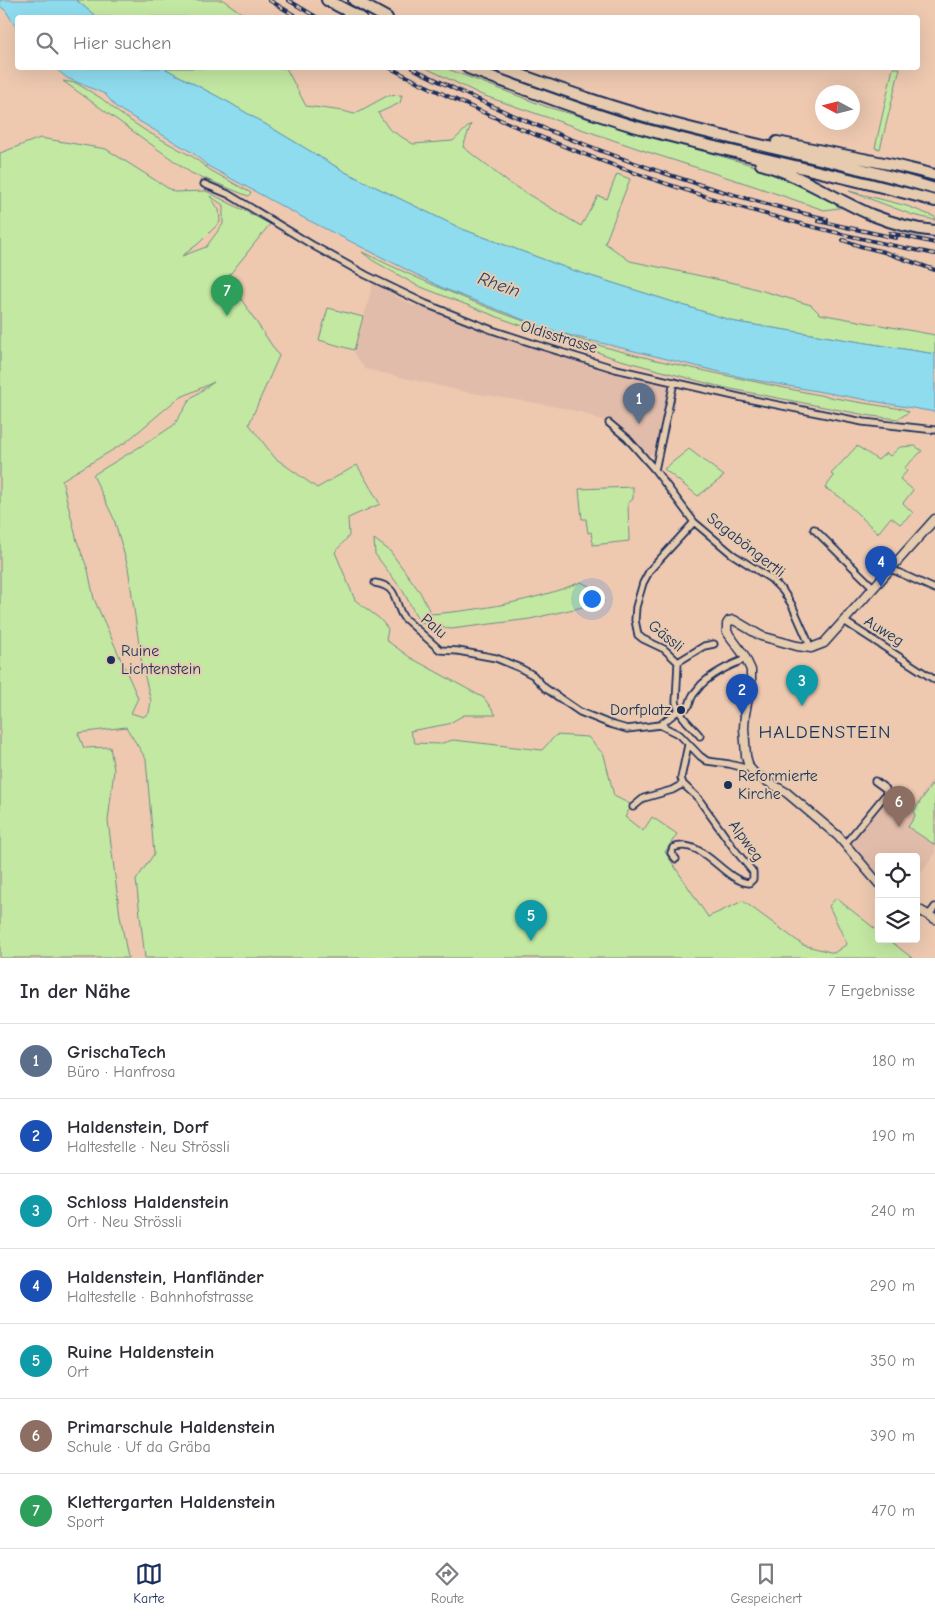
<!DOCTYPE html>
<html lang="de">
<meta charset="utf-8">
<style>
body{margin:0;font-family:"Comic Neue",sans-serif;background:#f2f2f3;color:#2b2b33}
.controls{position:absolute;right:15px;bottom:15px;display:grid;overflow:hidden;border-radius:5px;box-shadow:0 5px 20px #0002}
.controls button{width:45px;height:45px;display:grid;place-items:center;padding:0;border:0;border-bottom:1px solid #e1e1e2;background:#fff;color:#2b2b33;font:25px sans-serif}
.compass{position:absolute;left:815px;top:85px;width:45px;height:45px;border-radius:50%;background:#fff;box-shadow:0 5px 20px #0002;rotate:277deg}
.you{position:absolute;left:591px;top:598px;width:18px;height:18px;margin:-12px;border:4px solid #fff;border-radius:50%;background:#1a73e8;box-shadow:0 0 0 8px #1a73e833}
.badge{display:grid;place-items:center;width:32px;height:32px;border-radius:50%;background:#1b2f5e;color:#fff;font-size:16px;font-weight:700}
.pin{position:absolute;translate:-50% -41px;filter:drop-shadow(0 1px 2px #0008)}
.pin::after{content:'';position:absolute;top:26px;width:18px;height:15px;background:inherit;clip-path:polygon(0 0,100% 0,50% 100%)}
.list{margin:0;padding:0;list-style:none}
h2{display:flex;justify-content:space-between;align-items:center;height:65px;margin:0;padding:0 20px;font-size:21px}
h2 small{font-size:16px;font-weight:400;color:#7c7c81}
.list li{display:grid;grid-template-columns:32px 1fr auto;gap:15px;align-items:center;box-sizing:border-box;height:75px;padding:0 20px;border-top:1px solid #e1e1e2}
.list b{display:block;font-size:19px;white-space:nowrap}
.list p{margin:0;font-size:16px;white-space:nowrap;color:#7c7c81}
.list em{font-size:16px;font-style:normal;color:#7c7c81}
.icon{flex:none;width:28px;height:28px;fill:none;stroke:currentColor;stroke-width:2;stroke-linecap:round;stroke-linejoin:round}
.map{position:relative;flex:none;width:935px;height:958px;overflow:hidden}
.search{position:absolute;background:#fff;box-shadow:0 5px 20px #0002;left:15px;right:15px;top:15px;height:55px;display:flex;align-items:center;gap:12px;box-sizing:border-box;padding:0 18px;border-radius:5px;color:#7c7c81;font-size:19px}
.sheet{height:590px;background:#fff}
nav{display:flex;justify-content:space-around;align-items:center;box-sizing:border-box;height:70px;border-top:1px solid #e1e1e2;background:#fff;font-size:14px;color:#7c7c81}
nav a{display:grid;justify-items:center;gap:2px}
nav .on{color:#1b2f5e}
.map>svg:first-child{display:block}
.built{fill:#e2bcaa}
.green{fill:#c3e8a2;stroke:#6f8c80;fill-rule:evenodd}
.water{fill:#8fdcef;stroke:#6197b5}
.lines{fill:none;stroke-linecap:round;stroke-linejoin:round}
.street-casing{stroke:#1b2f5e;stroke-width:9}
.secondary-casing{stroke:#1b2f5e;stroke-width:11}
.highway-casing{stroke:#1b2f5e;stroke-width:14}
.street{stroke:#e7cbae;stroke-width:5.5}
.secondary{stroke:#e7cbae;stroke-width:8}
.highway{stroke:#e7cbae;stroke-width:10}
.rail-casing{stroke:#1b2f5e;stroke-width:4}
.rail{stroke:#e7cbae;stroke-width:2;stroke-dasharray:5.5;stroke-linecap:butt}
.poi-dot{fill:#1b2f5e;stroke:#e7cbae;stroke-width:2}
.labels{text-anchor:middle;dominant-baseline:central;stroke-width:4;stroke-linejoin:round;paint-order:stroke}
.street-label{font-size:16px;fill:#1b2f5e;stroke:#e7cbae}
.poi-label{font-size:16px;fill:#1b2f5e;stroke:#e7cbae;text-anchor:start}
.water-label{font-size:18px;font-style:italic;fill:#27406c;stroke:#e7cbae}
.quarter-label{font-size:19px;letter-spacing:1px;fill:#1b2f5e;stroke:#e7cbae}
</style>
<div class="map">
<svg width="935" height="958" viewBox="0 0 935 958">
<rect width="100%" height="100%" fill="#eec9b0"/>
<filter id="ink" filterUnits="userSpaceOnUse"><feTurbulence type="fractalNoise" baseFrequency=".02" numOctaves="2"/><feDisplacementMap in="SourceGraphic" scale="10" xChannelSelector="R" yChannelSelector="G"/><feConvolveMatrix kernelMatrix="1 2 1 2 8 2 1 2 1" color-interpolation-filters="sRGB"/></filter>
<g filter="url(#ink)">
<path class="built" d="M373,283l41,23 11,-1 245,80 -13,67 -11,4 -37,-33 -28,-11 -39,-8 -76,-12 -101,-23 -11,-16z
M932,780l3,3v71l-19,26v-23h-37v21l-29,-35 38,-49 24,16z"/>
<path class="green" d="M76,0h147l24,17h-150z
M164,68h122l20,38 37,5 11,3 33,-18 15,-1 -2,8 -22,10 11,16 24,15 40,-3 18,-17 -8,23 46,36 72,43 17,-30 9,3 10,-25 13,5 -25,64 25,18 109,23 72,21 9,9 115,21v19l-199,-32 -164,-52 -110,-41 -117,-57 -115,-69z
M426,68h19l102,39 205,58 94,42 -22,3 -70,-24 -103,-33 -169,-58z
M893,68h7l-20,81 -5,-1z
M63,81l13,2 25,15 18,15 27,18 47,26 17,13 41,23 -3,3 -57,-23z
M40,138l66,11 68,43 32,-1 64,33 -43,54 52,78 -30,68 26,34 42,30 40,-23 23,39 -32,14 1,18 -14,16 20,48 25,19 8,10 -2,11 25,18 73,40 12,17h-32l-16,9 -38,7 5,12 24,1 14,-4 89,10 14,-15 32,2 16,18 10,41 18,9 -7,12 18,14 9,-14 25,17 -12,18 43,65 35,-16 60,44 31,8 13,-9 -18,-38 7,-8 43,34v7h9l24,19h-767l-9,-78 18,-26 -8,-95 -20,-32 -48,6 6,15 26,-1 4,23 -6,51 12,95 8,42h-128v-805zM210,196l13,9v19l-17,23 -24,9 16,-12 22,-22 -1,-12zM214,382l-23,16 -17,27 -18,12 -63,38 21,44 14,48 14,98 9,36 -2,12 -6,4 -12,-4 7,-15 -44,-99 -6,-29 -11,-29 -15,-61 64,-38 51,-43z
M849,191l58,15 28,11v3l-22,-5z
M362,252c72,35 146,66 222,89 46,14 94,24 140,34 60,13 119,26 179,34l6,3 -11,7 -27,-3 -150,-29 -104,-28 -114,-40 -87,-34 -44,-25z
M328,308l35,9 -9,33 -35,-10z
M857,446l21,14 8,-7 4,3 10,-9 15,-1 7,5 -18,17 3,3 -7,8 13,11 -10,13 10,10 -13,11 -9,-7 -13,16 -38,-36 -15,-9 9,-12 -3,-2z
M689,449l35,27 -26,20 -34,-27z
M633,487v12l-5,4 1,38 -36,4 -2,-13 -3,1 -2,-14h-4l-3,-30z
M374,539l16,12 30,41 11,22c51,-4 102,-13 150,-32l20,10 3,10 -74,17 -79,10 -31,-6 -17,-32 -28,-37z
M932,784l3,2v59l-27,-18 7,-11 -1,-5z"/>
<path class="water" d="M0,0h76l21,17 -79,1 -1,11 -11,-18 -6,-5z
M55,68h109l66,35 115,69 117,57 110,41 164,52 199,32v58l-186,-33 -197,-48 -107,-42 -145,-73 -92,-50 -15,-13 -76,-45 -12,-14 -38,-16z"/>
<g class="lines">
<defs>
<path id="street" d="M204,184l24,10 86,52 52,29 60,29 66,26 43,14 81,25 127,29 120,24 72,8
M609,423l18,15 28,32 39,52 38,32 39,25 12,12 9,14 19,43
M655,470l19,-88
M694,522l-44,48 -7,13 -7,24 -1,13 3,15 5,4 21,10 14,13 -2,40 3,8c15,-4 8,-5 14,-15 2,-3 6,-7 8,-10 13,-13 29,-20 45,-26
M814,529l60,59
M891,569l44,20
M375,583c24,4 18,17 28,34l37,33 18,1 38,7 24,10 13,7 12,13 35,24 30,12 17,5 33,-4 19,-15c4,10 14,17 21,26
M844,621l91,59
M678,662l26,-16 10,-2
M660,725l20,10 20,21 7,5 22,3 16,4 4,-1
M683,784l-2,-6 7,-33
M633,807l11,-9 28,-8 11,-6
M845,844l41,-50v-5l-11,-8
M676,859l-5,-6 2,-5c29,-12 49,32 76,35l4,-4v-7l-18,-22 -37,-52 -15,-14
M929,915l6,-8"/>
<path id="secondary" d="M879,884l-41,-48 -51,-43 -32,-19 -6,-7 -3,-11 -2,-28 1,-14 6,-32v-12l-7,-15 -17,-23v-8l2,-3 5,-1 27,16 36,10 14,2 13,-5 111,-124
M916,908l19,11"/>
<path id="highway" d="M327,0l34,18
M354,0l33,18
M468,68c55,21 109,41 165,58 100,28 202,47 302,75
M502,68c57,21 113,41 172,56 87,23 175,39 261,65
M777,142l117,23 41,10
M761,164c40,11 73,35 111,51 20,8 41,14 63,16"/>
</defs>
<use href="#street" class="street-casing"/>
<use href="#secondary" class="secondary-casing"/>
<use href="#highway" class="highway-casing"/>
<use href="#street" class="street"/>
<use href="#secondary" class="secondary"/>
<use href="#highway" class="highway"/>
<defs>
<path id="rail" d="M269,0l30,18
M288,0l30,18
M390,68c172,87 356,150 545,186
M412,68c131,66 272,118 415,151
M818,221l78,17
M890,233l45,10
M843,240l17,6 24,6 51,18"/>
</defs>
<use href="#rail" class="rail-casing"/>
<use href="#rail" class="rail"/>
</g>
</g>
<g class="poi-dot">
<circle cx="111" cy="660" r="5"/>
<circle cx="681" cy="710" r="5"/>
<circle cx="728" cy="785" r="5"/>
</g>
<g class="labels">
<g class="street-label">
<text transform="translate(559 337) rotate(17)">Oldisstrasse</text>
<text transform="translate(746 545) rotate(38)">Sagaböngertli</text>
<text transform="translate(434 626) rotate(40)">Palu</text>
<text transform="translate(884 631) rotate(32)">Auweg</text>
<text transform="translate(666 636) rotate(39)">Gässli</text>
<text transform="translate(746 841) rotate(54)">Alpweg</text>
</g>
<g class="poi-label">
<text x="121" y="651">Ruine<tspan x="121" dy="18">Lichtenstein</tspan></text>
<text x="671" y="710" text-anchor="end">Dorfplatz</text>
<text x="738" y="776">Reformierte<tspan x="738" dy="18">Kirche</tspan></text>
</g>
<g class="water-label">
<text transform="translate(499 285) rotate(19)">Rhein</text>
</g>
<g class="quarter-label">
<text x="825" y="732">HALDENSTEIN</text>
</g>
</g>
</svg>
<div class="controls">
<button><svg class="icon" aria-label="locate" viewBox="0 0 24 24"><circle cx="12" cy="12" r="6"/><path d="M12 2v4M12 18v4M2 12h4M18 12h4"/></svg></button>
<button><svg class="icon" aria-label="layers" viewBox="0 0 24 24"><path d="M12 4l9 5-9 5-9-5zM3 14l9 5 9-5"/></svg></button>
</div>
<svg class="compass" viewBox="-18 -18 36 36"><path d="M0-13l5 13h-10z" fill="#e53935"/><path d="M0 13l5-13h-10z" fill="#7c7c81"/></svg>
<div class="you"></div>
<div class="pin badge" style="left:639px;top:424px;background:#5c6f8a">1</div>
<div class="pin badge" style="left:742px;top:715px;background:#1a4fb4">2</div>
<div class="pin badge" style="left:802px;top:706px;background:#0f9aa8">3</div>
<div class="pin badge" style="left:881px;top:587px;background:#1a4fb4">4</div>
<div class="pin badge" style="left:531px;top:941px;background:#0f9aa8">5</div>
<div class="pin badge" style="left:899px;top:827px;background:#8d6e63">6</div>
<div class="pin badge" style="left:227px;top:316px;background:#2e9e5b">7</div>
<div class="search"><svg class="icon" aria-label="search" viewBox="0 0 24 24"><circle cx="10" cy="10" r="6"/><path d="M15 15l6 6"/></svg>Hier suchen</div>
</div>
<section class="sheet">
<h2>In der Nähe<small>7 Ergebnisse</small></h2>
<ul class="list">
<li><span class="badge" style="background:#5c6f8a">1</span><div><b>GrischaTech</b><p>Büro · Hanfrosa</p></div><em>180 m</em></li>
<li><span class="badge" style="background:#1a4fb4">2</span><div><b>Haldenstein, Dorf</b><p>Haltestelle · Neu Strössli</p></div><em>190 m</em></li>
<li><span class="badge" style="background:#0f9aa8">3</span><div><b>Schloss Haldenstein</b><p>Ort · Neu Strössli</p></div><em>240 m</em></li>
<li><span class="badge" style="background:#1a4fb4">4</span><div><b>Haldenstein, Hanfländer</b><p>Haltestelle · Bahnhofstrasse</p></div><em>290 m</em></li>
<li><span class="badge" style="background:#0f9aa8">5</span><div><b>Ruine Haldenstein</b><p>Ort</p></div><em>350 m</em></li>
<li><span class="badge" style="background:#8d6e63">6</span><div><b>Primarschule Haldenstein</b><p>Schule · Uf da Gräba</p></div><em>390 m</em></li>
<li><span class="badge" style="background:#2e9e5b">7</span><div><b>Klettergarten Haldenstein</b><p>Sport</p></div><em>470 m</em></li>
</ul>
</section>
<nav>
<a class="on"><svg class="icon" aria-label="map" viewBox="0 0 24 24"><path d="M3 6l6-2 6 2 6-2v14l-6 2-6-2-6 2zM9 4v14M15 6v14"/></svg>Karte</a>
<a><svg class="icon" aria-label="directions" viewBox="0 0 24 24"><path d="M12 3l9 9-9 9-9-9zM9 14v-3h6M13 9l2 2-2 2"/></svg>Route</a>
<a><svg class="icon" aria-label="saved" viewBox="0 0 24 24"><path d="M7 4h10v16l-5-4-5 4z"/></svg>Gespeichert</a>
</nav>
